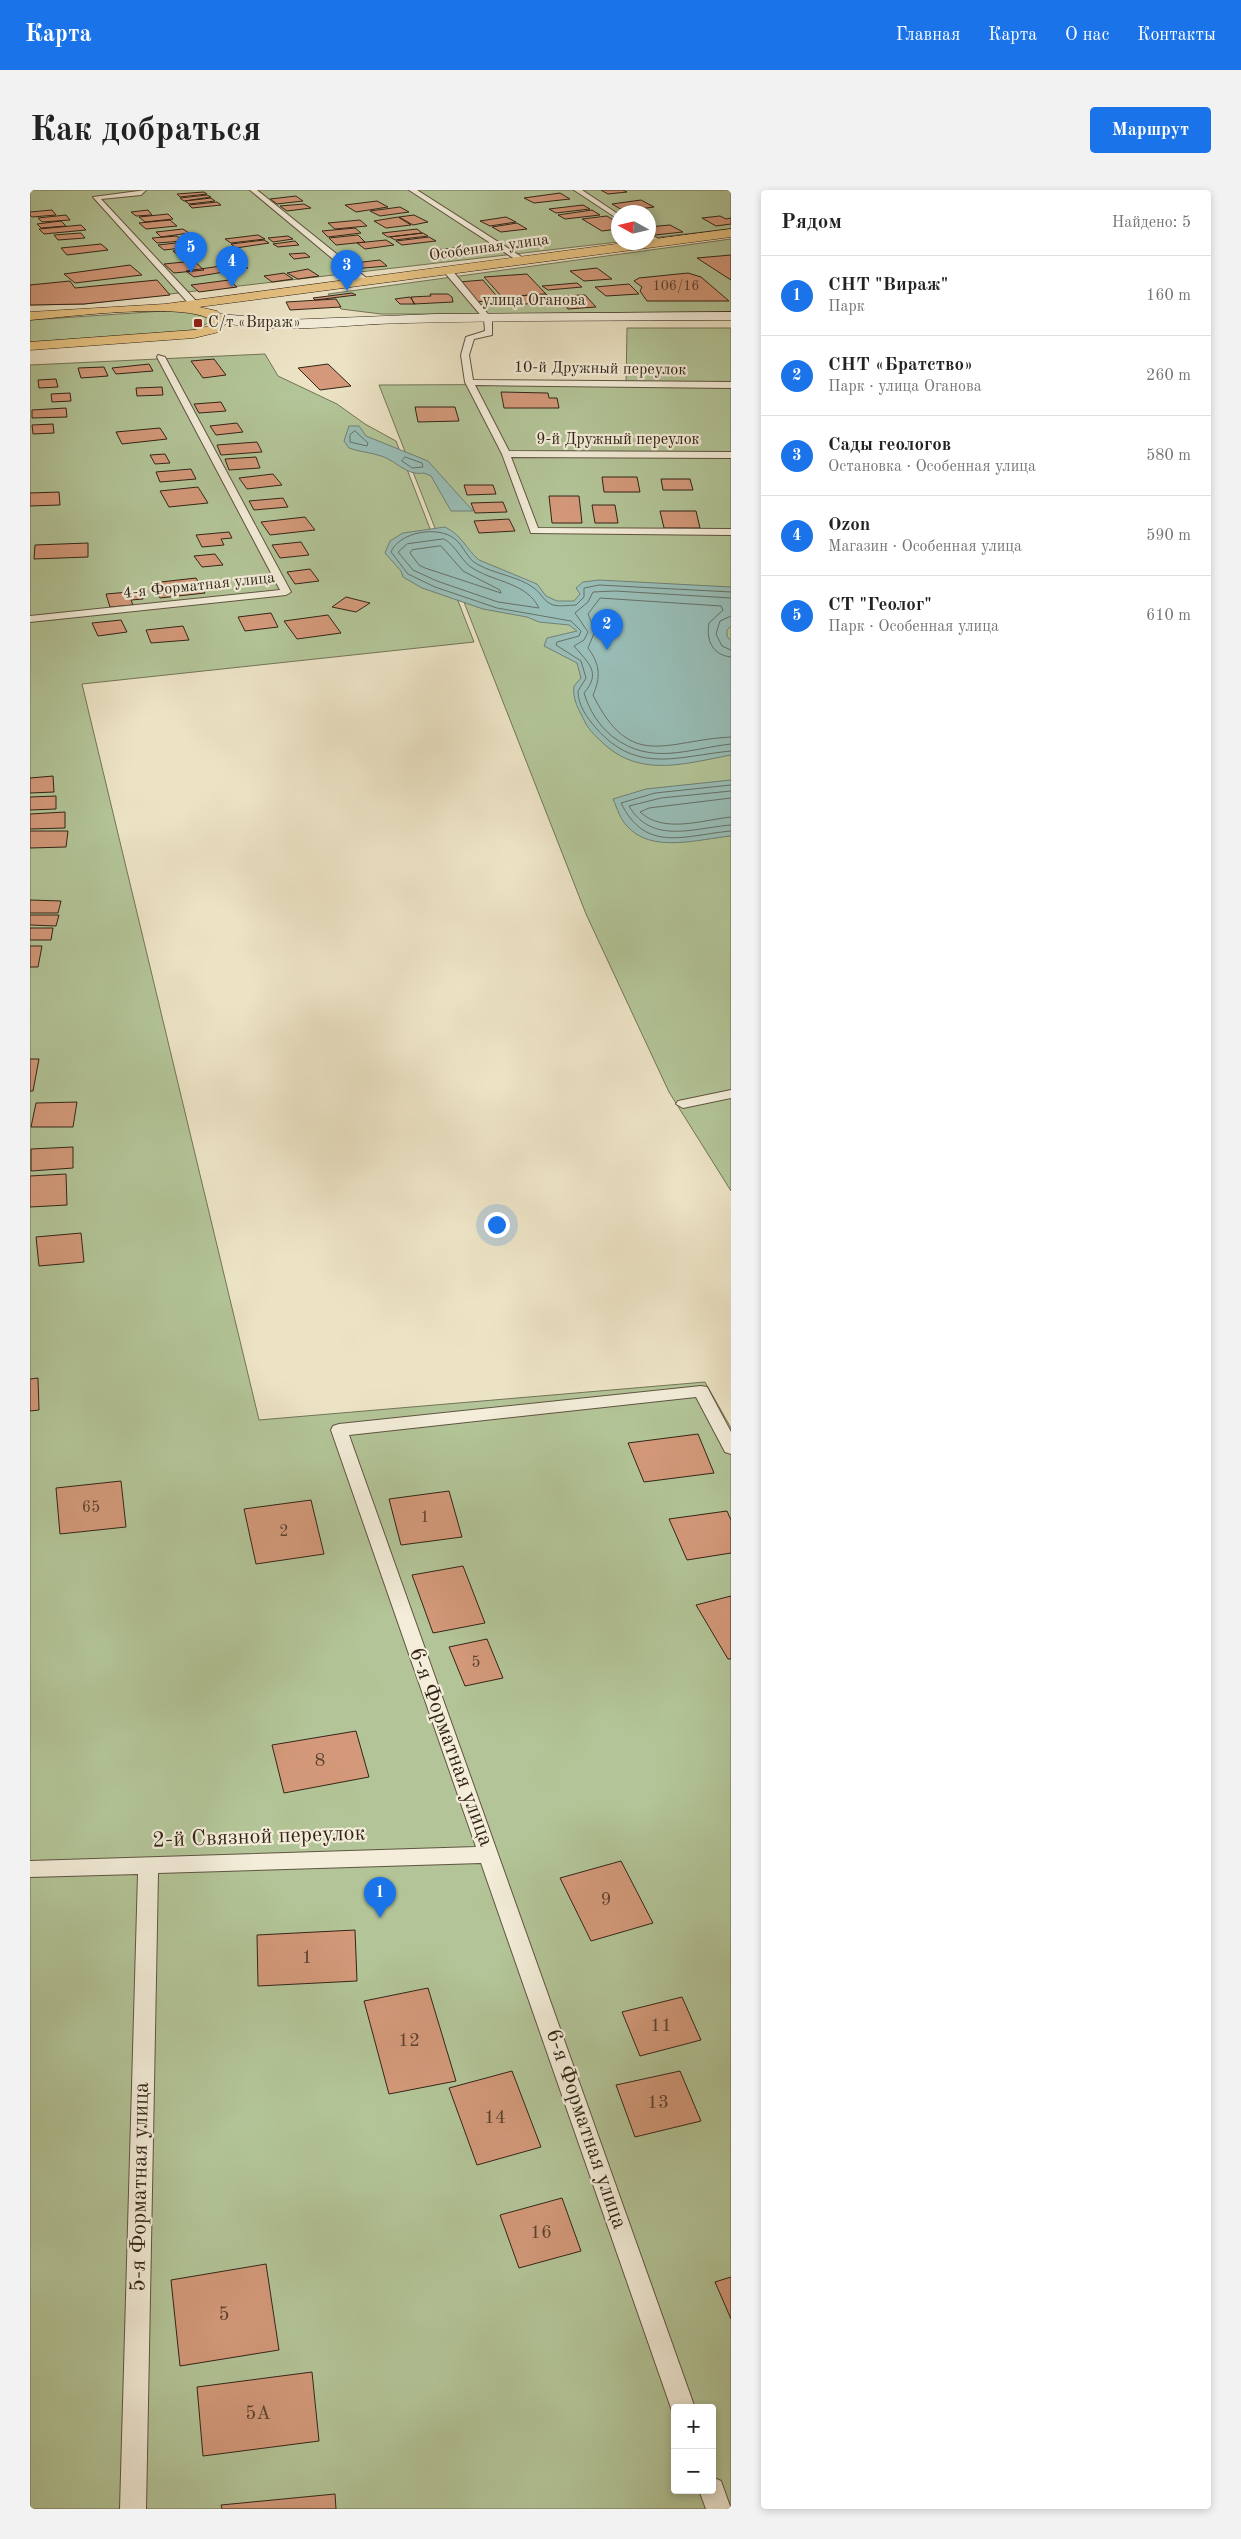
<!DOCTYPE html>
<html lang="ru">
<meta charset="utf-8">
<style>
body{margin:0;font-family:"Old Standard TT",serif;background:#f2f2f2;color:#222}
.controls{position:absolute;right:15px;bottom:15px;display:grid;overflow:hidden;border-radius:5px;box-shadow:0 2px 8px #0003}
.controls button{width:45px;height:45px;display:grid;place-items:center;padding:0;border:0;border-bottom:1px solid #e0e0e0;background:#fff;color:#222;font:25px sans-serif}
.compass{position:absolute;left:581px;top:15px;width:45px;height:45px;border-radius:50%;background:#fff;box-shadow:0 2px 8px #0003;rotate:278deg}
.you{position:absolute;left:466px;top:1034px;width:18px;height:18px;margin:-12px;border:4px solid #fff;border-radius:50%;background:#1a73e8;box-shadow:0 0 0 8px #1a73e833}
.badge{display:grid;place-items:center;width:32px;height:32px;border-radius:50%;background:#1a73e8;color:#fff;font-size:16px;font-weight:700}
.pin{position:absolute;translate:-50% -41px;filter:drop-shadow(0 1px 2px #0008)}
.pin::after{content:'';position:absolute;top:26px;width:18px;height:15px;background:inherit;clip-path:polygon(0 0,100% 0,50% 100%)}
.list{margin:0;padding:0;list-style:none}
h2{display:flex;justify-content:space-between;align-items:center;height:65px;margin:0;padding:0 20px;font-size:21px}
h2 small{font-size:16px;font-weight:400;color:#767676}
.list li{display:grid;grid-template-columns:32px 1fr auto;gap:15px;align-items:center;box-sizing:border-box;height:80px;padding:0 20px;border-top:1px solid #e0e0e0}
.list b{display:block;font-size:19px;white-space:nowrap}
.list p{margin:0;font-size:16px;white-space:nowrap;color:#767676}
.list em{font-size:16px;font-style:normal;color:#767676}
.map{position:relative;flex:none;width:701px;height:2319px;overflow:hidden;border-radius:5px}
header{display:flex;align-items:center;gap:30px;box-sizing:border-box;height:70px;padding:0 25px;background:#1a73e8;color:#fff}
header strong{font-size:24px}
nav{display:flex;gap:28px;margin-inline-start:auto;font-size:18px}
.intro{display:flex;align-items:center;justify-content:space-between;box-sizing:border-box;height:120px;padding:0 30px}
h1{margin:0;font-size:35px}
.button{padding:12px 22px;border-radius:5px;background:#1a73e8;color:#fff;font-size:18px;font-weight:700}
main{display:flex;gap:30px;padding:0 30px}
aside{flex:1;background:#fff;border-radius:5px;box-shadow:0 2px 8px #0003}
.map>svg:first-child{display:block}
.green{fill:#b3c598;stroke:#727458;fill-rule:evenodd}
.water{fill:#99beb7;stroke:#708077}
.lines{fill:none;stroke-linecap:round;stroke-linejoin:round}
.shore{stroke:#667167;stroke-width:1}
.building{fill:#d3997a;stroke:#322417}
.lane-casing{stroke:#605442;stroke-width:2}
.secondary-casing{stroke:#322417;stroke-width:1}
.primary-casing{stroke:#322417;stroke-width:1}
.lane{fill:#f3edd9;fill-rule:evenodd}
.secondary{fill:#f3edd9;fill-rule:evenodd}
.primary{fill:#e6c282;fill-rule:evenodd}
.poi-dot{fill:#8f2418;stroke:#f3edd9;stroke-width:2}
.labels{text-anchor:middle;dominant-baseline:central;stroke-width:4.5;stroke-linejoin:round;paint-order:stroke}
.far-number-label{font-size:14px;fill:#5a4130}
.far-street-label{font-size:16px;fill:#322417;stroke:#f3edd9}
.far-poi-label{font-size:16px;fill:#322417;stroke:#f3edd9;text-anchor:start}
.number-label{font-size:16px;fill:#5a4130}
.near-number-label{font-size:19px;fill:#5a4130}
.near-street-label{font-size:22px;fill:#322417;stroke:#f3edd9}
</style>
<header>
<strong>Карта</strong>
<nav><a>Главная</a><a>Карта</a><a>О нас</a><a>Контакты</a></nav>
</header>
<div class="intro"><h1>Как добраться</h1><a class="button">Маршрут</a></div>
<main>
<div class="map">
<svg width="701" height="2319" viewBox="0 0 701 2319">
<rect width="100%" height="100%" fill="#ece3c5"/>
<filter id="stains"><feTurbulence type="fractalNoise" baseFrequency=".004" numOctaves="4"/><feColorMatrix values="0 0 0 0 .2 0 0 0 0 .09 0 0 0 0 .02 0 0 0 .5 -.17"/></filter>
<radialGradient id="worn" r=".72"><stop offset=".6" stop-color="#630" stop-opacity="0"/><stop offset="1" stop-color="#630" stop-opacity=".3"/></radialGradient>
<path class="green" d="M0,0h701v39l-82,9 -1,-26h-30v30l-534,62 -54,1z
M701,49v75h-350l-40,-5 -13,-15z
M148,120l30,7 1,5 -10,7 -14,2 -155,11v-22z
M597,138h104v863l-62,-99 -83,-178 -207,-529 247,-1z
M235,164l13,22 59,28 28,20 31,17 78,201 -392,42 177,736 446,-38 26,46v1081h-701v-2144zM645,2218h37v82h-37z"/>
<path class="water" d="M319,236h10l7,10 62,25 45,50h-22l-20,-35 -7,-3c-18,3 -27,-12 -43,-17 -11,-4 -22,-4 -32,-8l-5,-7z
M415,337c18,9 20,21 34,33l58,24 9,12 11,5h17l6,-7 -4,-6 7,-6 16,-2 132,7v39l-4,4v6l4,5v114c-44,8 -89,23 -126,-10 -7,-7 -16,-14 -20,-23 -6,-12 -13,-23 -11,-36l7,-8 -4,-15 -33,-17 3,-8 30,-7 -8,-6 -30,-3 -12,-5 -44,-8 -61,-21 -19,-11 -2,-6 -16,-18 5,-12 13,-8z
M701,590v56c-32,3 -80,18 -104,-10 -7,-7 -10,-18 -14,-27l33,-10z"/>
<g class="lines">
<path class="shore" d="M325,241l13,12 -1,3 -17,-4v-7z
M375,267l17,6 1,4 -11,1 -10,-7z
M414,349c13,7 17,23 30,30 21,13 53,14 65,39l-41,-6 -61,-21 -24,-11 -15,-18 9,-8z
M411,356l22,25 37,19 1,3 -76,-25 -6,-3 -9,-12 2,-3z
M701,402l-132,-7 -15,3v9l-8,8c-7,0 -16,2 -23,0 -10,-4 -11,-11 -19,-17 -16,-12 -40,-14 -57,-24 -10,-5 -13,-18 -22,-25 -17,-14 -56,-7 -64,13l17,22 27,13 62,21 74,13 10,10 -2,5 -22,6 -1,3 25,16 5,17 -8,13c0,14 9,27 18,37 41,47 82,28 135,23
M701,408l-116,-7 -22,1 -5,10 -13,11 13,19 -4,8 -10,6c14,17 28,26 10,47 5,17 15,33 29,44 39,29 74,12 118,7
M701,426l-11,5 -4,13 6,12 9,4
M701,467c-19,-2 -25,-17 -22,-34l14,-13 -2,-4 -121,-8 -12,16 7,17 -7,17c12,16 13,29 5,47 38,77 73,45 138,42
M701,595l-76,8 -34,10c25,51 64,32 110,28
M701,601l-70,7 -32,8c23,39 64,22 102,19
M701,608l-82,10 -9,4c24,22 62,8 91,5"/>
</g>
<path class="building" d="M571,0h22l4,2 -19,2z
M174,2l3,2 -27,3 -3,-3z
M530,3l10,6 -36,4 -10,-5z
M177,5l4,2 -27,4 -4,-3z
M266,6l7,5 -26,3 -7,-5z
M181,8l4,3 -26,3 -4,-3z
M611,10l13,7 -30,4 -12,-7z
M347,11l11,6 -32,5 -11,-7z
M187,12l4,3 -29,3 -3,-3z
M274,14l7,4 -24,3 -7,-5z
M553,15l7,4 -34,4 -7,-4z
M370,17l9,5 -29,4 -10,-5z
M22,20l4,5 -24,2 -2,-2v-3z
M118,20l4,5 -16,1 -5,-4z
M562,20l8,5 -35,4 -7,-4z
M138,24l5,5 -28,3 -6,-5z
M36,25l4,5 -28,2 -4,-4z
M384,25l14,7 -15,3 -14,-8z
M577,26l11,7v6l-16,2 -20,-12z
M690,26l6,3 5,-1v6l-15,2 -14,-8z
M368,27l13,8 -25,3 -12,-7z
M476,27l10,5 -26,4 -10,-5z
M140,30l7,6 -31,3 -7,-6z
M330,30l7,6 -32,3 -7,-6z
M31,31l5,5 -25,2 -4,-4z
M487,33l10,6 -26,3 -9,-5z
M51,35l5,5 -42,4 -5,-5z
M640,35l13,7 -28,3 -7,-3v-5z
M325,38l6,5 -33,4 -6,-6z
M153,39l6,4 -28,4 -5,-5z
M387,39l5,4 -34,4 -6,-4z
M51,43l4,5 -27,2 -4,-5z
M393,43l5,3 -33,4 -5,-3z
M228,45l7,4 -34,4 -6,-4z
M328,45l7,7 -29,3 -7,-7z
M147,46l6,5 -26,2 -5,-5z
M258,46l5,3 -20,3 -5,-4z
M399,47l7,4 -34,4 -6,-4z
M234,50l5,3 -33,5 -5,-4z
M356,50l8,5 -29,4 -8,-6z
M265,51l4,4 -21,2 -5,-3z
M155,52l7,5 -28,3 -6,-5z
M71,54l7,6 -41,5 -6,-7z
M459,56l7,4 -16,2 -6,-4z
M432,57l11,6 -36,5 -9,-7z
M163,59l7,5 -20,3 -7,-6z
M275,63l5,4 -16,2 -5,-5z
M701,65v25l-34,-22z
M350,70l7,6 -34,3 -7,-5z
M164,71l10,9 -30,3 -10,-9z
M206,71l6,2 -1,3 -17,2 -6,-5z
M212,73l6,5 -54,9 -8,-6z
M100,75l12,10 -67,8 -11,-9z
M567,78l15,11 -28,2 -14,-10z
M278,79l11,7 -21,3 -11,-6z
M254,83l9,6 -21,3 -8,-6z
M658,83l13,4 28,24h-82l-7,-10 2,-4 -8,-6 5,-3z
M497,84l19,20 -44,3 -18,-20z
M127,90l13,15 -86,9 -54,1v-20l40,-4 5,7z
M199,90l8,7 -38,5 -8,-7z
M453,90l17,20 -25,2 -16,-20z
M547,93l5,4 -34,3 -6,-4z
M599,94l10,10 -33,2 -11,-9z
M322,103l4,2 -41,5 -2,-2z
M400,104h18l4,3 1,5 -39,2 -3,-7 20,-1z
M516,104l8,8 -44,3 -8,-8z
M555,105l11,12 -28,2 -10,-13z
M380,107l5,7h-15l-5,-5z
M306,109l5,8 -51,3 -4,-8z
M184,169l12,16 -23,3 -12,-17z
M119,174l4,7 -37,3 -4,-6z
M298,174l23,22 -31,4 -22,-22z
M74,177l4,9 -27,2 -3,-10z
M26,189l2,8 -19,1 -1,-8z
M132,197l1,8 -26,1 -1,-8z
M471,202l47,1 1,5h8l2,10h-55z
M40,203l1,8 -19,1 -1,-8z
M191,212l5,9 -27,2 -5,-9z
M385,217h40l4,14 -41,1z
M36,218l1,9 -35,1v-8z
M207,233l6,9 -27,3 -6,-9z
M23,234l1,9 -21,1 -1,-9z
M130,238l7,11 -45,5 -6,-12z
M227,252l5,10 -41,3 -4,-10z
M135,264l5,9 -15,1 -5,-9z
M226,267l4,11 -31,2 -4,-11z
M161,279l5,10 -36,3 -4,-10z
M243,284l9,11 -35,4 -8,-11z
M572,287h35l3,15h-36z
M631,289h29l3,11h-30z
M434,295h29l3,9 -29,1z
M168,297l10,16 -39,4 -9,-16z
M29,302l1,13 -30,1v-13z
M519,306h30l3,27h-30z
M253,308l5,9 -34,3 -5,-9z
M473,312l4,10 -32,1 -4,-10z
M562,315h23l3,18h-23z
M630,321h36l4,17h-36z
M275,327l10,13 -45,5 -9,-13z
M479,329l6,12 -36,2 -5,-12z
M199,342l3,6 -11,1 3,6 -22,2 -6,-12z
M271,352l8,13 -29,3 -8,-13z
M58,353v14l-54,2 1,-14z
M185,364l8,11 -21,2 -8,-11z
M280,379l9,12 -24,3 -8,-12z
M166,388l9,15 -45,5 -8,-15z
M111,401l2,8 -12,1 2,5 -23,2 -4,-13z
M316,407l24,6 -14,9 -24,-5z
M241,423l7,14 -33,4 -7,-14z
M298,425l13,18 -44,6 -13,-18z
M91,430l6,12 -29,4 -6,-13z
M153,436l6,14 -38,3 -5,-13z
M23,586l1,16 -24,1v-15z
M26,606v13l-26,1v-13z
M35,622v16l-35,1v-15z
M0,641h38l-2,16 -36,1z
M0,710l31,1 -3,12h-28z
M0,725h29l-3,11 -26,-1z
M0,738h23l-2,12h-21z
M0,756h12l-4,21h-8z
M0,869h9l-6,32h-3z
M47,912l-4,25h-42l5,-24z
M43,957v21l-42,3v-22z
M36,984l1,31 -37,2v-31z
M51,1043l3,29 -45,4 -3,-29z
M8,1188l1,32 -9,1v-32z
M668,1244l16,39 -70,9 -16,-39z
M91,1291l5,46 -66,7 -4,-46z
M419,1301l13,46 -61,8 -12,-46z
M281,1310l13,54 -68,10 -12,-55z
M697,1321l4,9v33l-44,7 -18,-41z
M433,1376l22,57 -52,10 -21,-58z
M701,1406v63h-3l-32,-54z
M457,1449l16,39 -38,8 -16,-39z
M326,1541l13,46 -85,16 -12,-48z
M591,1671l32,62 -62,18 -31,-63z
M325,1740l2,51 -99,5 -1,-51z
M398,1798l28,93 -67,13 -25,-93z
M652,1807l19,43 -61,16 -18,-44z
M482,1881l29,76 -64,18 -28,-77z
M650,1881l21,50 -66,16 -19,-52z
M532,2008l19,53 -62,17 -19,-53z
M236,2074l13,86 -99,16 -9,-86z
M701,2087v42l-16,-37z
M282,2182l7,69 -116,15 -6,-69z
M305,2304l1,15h-114l-1,-4z"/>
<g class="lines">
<defs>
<path id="lane" d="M116,0l-5,5 -40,4 96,103v4h-6l-98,-109z
M220,0h7l112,90v4h-6z
M379,0h8l111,71 -7,2z
M544,0h8l36,24v5z
M618,44l15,7 1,2 -4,2 -12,-6z
M415,79h6l41,50v16l-18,4 -5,16 4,25 258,2v6l-256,-3 34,66 222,1v6l-220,-1 27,71 193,1v6l-200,-2 -29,-79 -37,-72 -4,-27 5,-18 19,-6 -1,-12 -39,-46z
M128,165l7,2 126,235 -5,3 -256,27v-6l250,-26 -123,-233z
M701,900v8l-48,10 -7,-4 2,-3z
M671,1196l6,1 24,45v22l-6,-2 -29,-55 -347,38 346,973h-20v9l-4,-9 -190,-545 -323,10 -12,636h-26l18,-635 -108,3v-16l446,-14 -145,-417 2,-4 6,-2z
M682,2287l9,4 10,28h-25l-7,-19h13z"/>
<path id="secondary" d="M701,122v8c-109,1 -217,0 -326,3 -62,1 -127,13 -189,-2l-2,-3 7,-4 64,6 151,-6z"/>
<path id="primary" d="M701,39v8l-532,70 18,4 11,10 -9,11 -25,6 -164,12v-8l164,-12 15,-4 4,-5c-25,-20 -147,-4 -183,-1v-8l135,-8 466,-62h17v-2z"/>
</defs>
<use href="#lane" class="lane-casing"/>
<use href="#secondary" class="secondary-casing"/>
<use href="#primary" class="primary-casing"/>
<use href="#lane" class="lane"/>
<use href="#secondary" class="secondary"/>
<use href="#primary" class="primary"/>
</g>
<rect class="poi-dot" x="163" y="128" width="10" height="10" rx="2.5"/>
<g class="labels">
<g class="far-number-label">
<text x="646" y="96">106/16</text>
</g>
<g class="far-street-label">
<text transform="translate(459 58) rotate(-8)">Особенная улица</text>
<text x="504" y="111">улица Оганова</text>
<text transform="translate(570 179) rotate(1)">10-й Дружный переулок</text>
<text x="588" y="250">9-й Дружный переулок</text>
<text transform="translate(169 396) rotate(-6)">4-я Форматная улица</text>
</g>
<g class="far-poi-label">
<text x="178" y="133">С/т «Вираж»</text>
</g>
<g class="number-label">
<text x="61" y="1318">65</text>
<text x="395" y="1328">1</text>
<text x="254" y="1342">2</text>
<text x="446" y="1473">5</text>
</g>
<g class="near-number-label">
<text x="290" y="1571">8</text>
<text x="576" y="1710">9</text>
<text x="277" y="1768">1</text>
<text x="631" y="1836">11</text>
<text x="379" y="1851">12</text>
<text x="628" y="1913">13</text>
<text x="465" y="1928">14</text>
<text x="511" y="2043">16</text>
<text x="194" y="2125">5</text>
<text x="228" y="2224">5А</text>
</g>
<g class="near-street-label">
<text transform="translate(421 1557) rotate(70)">6-я Форматная улица</text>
<text transform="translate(229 1647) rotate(-2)">2-й Связной переулок</text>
<text transform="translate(556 1939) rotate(71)">6-я Форматная улица</text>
<text transform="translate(110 1997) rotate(-89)">5-я Форматная улица</text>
</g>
</g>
<rect width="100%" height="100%" filter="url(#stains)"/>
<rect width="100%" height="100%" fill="url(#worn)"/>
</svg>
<div class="controls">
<button>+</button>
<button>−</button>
</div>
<svg class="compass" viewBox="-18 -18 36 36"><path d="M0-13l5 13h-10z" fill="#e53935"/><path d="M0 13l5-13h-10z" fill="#767676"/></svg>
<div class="you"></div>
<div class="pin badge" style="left:350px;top:1728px">1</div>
<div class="pin badge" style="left:577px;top:460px">2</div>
<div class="pin badge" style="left:317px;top:101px">3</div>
<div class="pin badge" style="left:202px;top:97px">4</div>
<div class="pin badge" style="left:161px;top:83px">5</div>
</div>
<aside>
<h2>Рядом<small>Найдено: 5</small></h2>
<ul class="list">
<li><span class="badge">1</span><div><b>СНТ &quot;Вираж&quot;</b><p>Парк</p></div><em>160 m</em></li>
<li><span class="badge">2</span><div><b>СНТ «Братство»</b><p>Парк · улица Оганова</p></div><em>260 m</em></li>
<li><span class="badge">3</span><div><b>Сады геологов</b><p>Остановка · Особенная улица</p></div><em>580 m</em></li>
<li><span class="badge">4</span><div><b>Ozon</b><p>Магазин · Особенная улица</p></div><em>590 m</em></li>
<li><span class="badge">5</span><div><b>СТ &quot;Геолог&quot;</b><p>Парк · Особенная улица</p></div><em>610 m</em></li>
</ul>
</aside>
</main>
